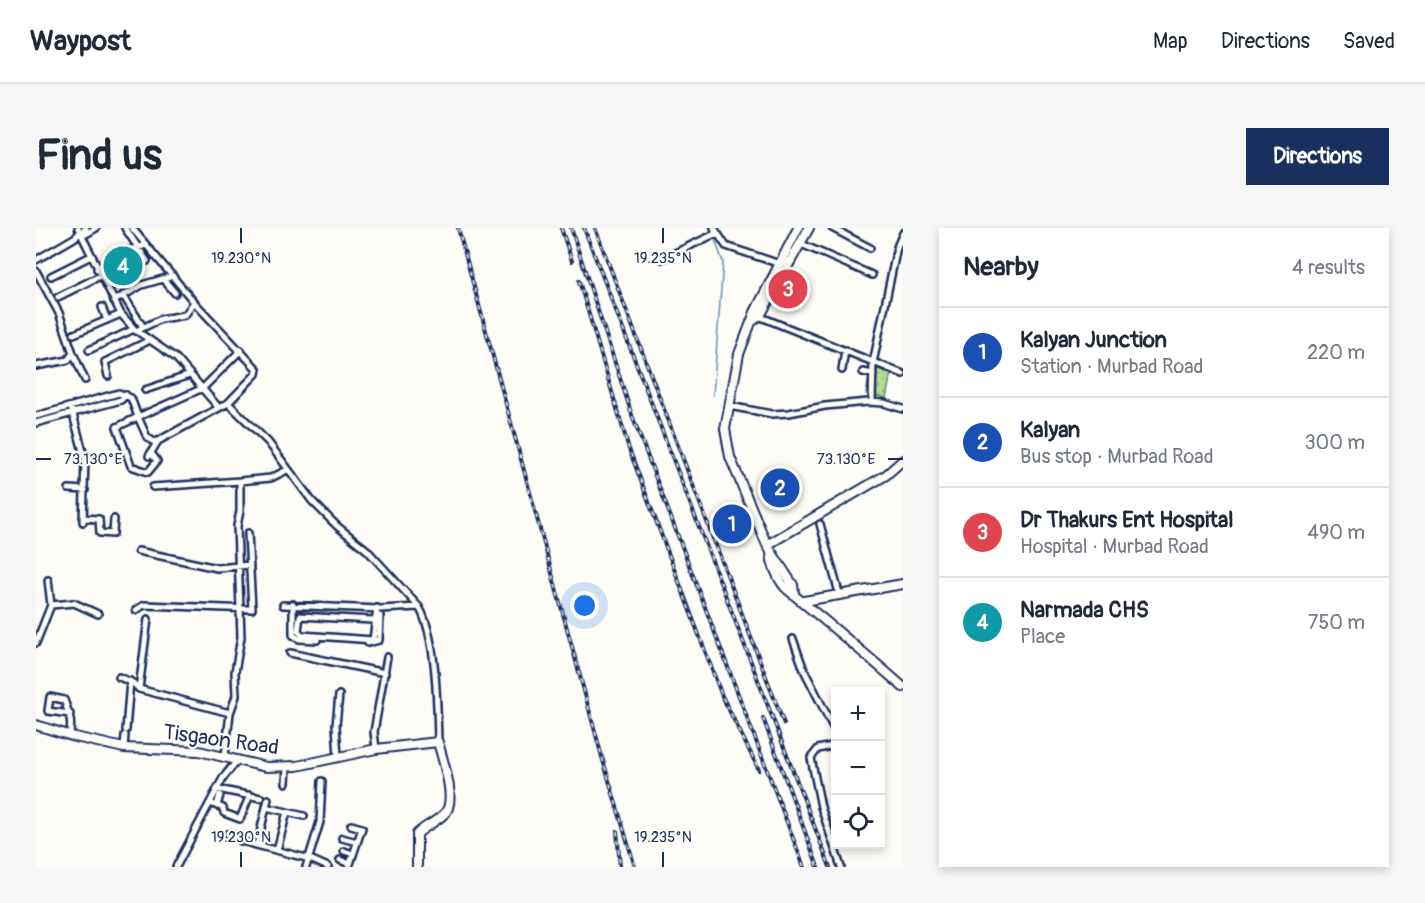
<!DOCTYPE html>
<meta charset="utf-8">
<style>
body{margin:0;font-family:Pangolin,sans-serif;background:#f6f6f7;color:#1f2937}
.controls{position:absolute;right:18px;bottom:18px;display:grid;overflow:hidden;border-radius:0px;box-shadow:0 3px 9px #0003}
.controls button{width:54px;height:54px;display:grid;place-items:center;padding:0;border:0;border-bottom:2px solid #e0e1e3;background:#fff;color:#1f2937;font:30px sans-serif}
.you{position:absolute;left:549px;top:378px;width:21px;height:21px;margin:-15px;border:4px solid #fff;border-radius:50%;background:#1a73e8;box-shadow:0 0 0 9px #1a73e833}
.badge{display:grid;place-items:center;width:39px;height:39px;border-radius:50%;background:#1b2f5e;color:#fff;font-size:20px;font-weight:700}
.pin{position:absolute;translate:-50% -50%;border:3px solid #fff;box-shadow:0 2px 6px #0006}
.list{margin:0;padding:0;list-style:none}
h2{display:flex;justify-content:space-between;align-items:center;height:78px;margin:0;padding:0 24px;font-size:26px}
h2 small{font-size:20px;font-weight:400;color:#747a83}
.list li{display:grid;grid-template-columns:39px 1fr auto;gap:18px;align-items:center;box-sizing:border-box;height:90px;padding:0 24px;border-top:2px solid #e0e1e3}
.list b{display:block;font-size:22px;white-space:nowrap}
.list p{margin:0;font-size:20px;white-space:nowrap;color:#747a83}
.list em{font-size:20px;font-style:normal;color:#747a83}
.icon{flex:none;width:33px;height:33px;fill:none;stroke:currentColor;stroke-width:2;stroke-linecap:round;stroke-linejoin:round}
.map{position:relative;flex:none;width:867px;height:639px;overflow:hidden;border-radius:0px}
header{display:flex;align-items:center;gap:36px;box-sizing:border-box;height:84px;padding:0 30px;background:#fff;border-bottom:2px solid #e0e1e3}
header strong{font-size:28px}
nav{display:flex;gap:33px;margin-inline-start:auto;font-size:21px}
.intro{display:flex;align-items:center;justify-content:space-between;box-sizing:border-box;height:144px;padding:0 36px}
h1{margin:0;font-size:42px}
.button{padding:15px 27px;border-radius:0px;background:#1b2f5e;color:#fff;font-size:21px;font-weight:700}
main{display:flex;gap:36px;padding:0 36px}
aside{flex:1;background:#fff;border-radius:0px;box-shadow:0 3px 9px #0003}
.map>svg:first-child{display:block}
.grass{fill:url(#grass-dots);stroke:#698478;stroke-width:1.5}
.lines{fill:none;stroke-linecap:round;stroke-linejoin:round}
.stream{stroke:#5e8fb3;stroke-width:1.5}
.street-casing{stroke:#1b2f5e;stroke-width:10}
.secondary-casing{stroke:#1b2f5e;stroke-width:12}
.street{stroke:#fdfcf7;stroke-width:5}
.secondary{stroke:#fdfcf7;stroke-width:8}
.rail-casing{stroke:#1b2f5e;stroke-width:4}
.rail{stroke:#fdfcf7;stroke-width:1.5;stroke-dasharray:4.5;stroke-linecap:butt}
.ticks{fill:none;stroke:#1b2f5e;stroke-width:2}
.labels{text-anchor:middle;dominant-baseline:central;stroke-width:4.5;stroke-linejoin:round;paint-order:stroke}
.street-label{font-size:21px;fill:#1b2f5e;stroke:#fdfcf7}
.ticks-label{font-size:15px;text-anchor:middle;fill:#1b2f5e;stroke:#fdfcf7;stroke-width:4.5;stroke-linejoin:round;paint-order:stroke}
</style>
<header>
<strong>Waypost</strong>
<nav><a>Map</a><a>Directions</a><a>Saved</a></nav>
</header>
<div class="intro"><h1>Find us</h1><a class="button">Directions</a></div>
<main>
<div class="map">
<svg width="867" height="639" viewBox="0 0 867 639">
<defs>
<pattern id="grass-dots" width="8" height="8" patternUnits="userSpaceOnUse" patternTransform="scale(1.5)"><rect width="8" height="8" fill="#b7d993"/><path d="M2 2h.1M6 6h.1" fill="none" stroke="#9dbb81" stroke-width="1.8" stroke-linecap="round"/></pattern>
</defs>
<rect width="100%" height="100%" fill="#fdfcf7"/>
<filter id="ink" filterUnits="userSpaceOnUse"><feTurbulence type="fractalNoise" baseFrequency=".0167" numOctaves="2"/><feDisplacementMap in="SourceGraphic" scale="12" xChannelSelector="R" yChannelSelector="G"/><feConvolveMatrix kernelMatrix="1 2 1 2 8 2 1 2 1" color-interpolation-filters="sRGB"/></filter>
<g filter="url(#ink)">
<path class="grass" d="M835,138l20,7 -5,25 -20,-4z"/>
<g class="lines">
<path class="stream" d="M677,167l10,-133 -9,-25"/>
<defs>
<path id="street" d="M42,0l43,86 13,15 42,29 43,50
M89,0l22,33
M96,0l62,74 63,67 -1,5 -28,29 -70,38 -4,1 -7,-5 -9,-20 -21,10 14,39 17,6 9,-11 -6,-8
M678,0l12,18 54,18
M796,0l38,20
M50,6l10,-6
M763,15l73,32
M626,31l55,-26
M0,32l38,-22 12,-10
M61,41l18,-14 31,-10
M0,43l23,42 14,40 -5,7 -32,6
M15,48l40,-20
M127,51l12,14
M87,67l20,32
M22,69l42,-21
M78,73l28,-16 31,-9
M66,79l5,13
M720,87l147,59
M100,103l25,-12 24,-4 9,-13
M38,106l47,-20
M53,122l45,-21
M37,125l12,27
M806,142l3,-20
M827,144l10,2
M72,148l-3,-14 45,-22
M109,162l45,-15
M836,174l1,-39 24,-116 6,-14
M192,175l40,39 44,59 25,25 30,24 52,57c18,30 18,99 19,135
M693,178l43,8 17,-1 36,-7 43,-4 16,1 19,6
M35,179l14,52 -2,63
M0,188l83,-23 12,5 7,19 65,-29 38,-38
M0,195l85,-23 5,-5
M113,228l9,-15
M117,259l87,-6
M33,261l16,1
M47,290l16,1 1,14 13,1 1,-15
M784,296l19,69
M102,323l79,17 33,-3
M12,352l3,25
M257,376v31l6,4 18,1
M247,377l97,4 39,-2
M100,382l8,-5 108,4 -4,-76
M336,392l-72,-4 -2,15 4,4 71,5 4,-32
M757,411l11,31 32,63
M0,415l15,-38 23,-2 24,11
M332,415l11,-3 1,-24
M254,425l95,20
M83,449l14,6 6,6 91,24
M103,461l9,-70
M90,502l4,-49
M33,508c4,-14 0,-23 -5,-36l-14,-3 -2,14 22,3
M800,517l-18,4 -7,9 10,49 20,60
M88,520l1,-13
M340,521l-2,-17 13,-75
M189,528l5,-43 6,-17 -1,-24 6,-35 -4,-111 3,-15v-30l31,-3 16,-8
M302,529l-2,-32 3,-30
M250,555l1,-16
M182,561l43,9
M174,575l13,5 1,5 16,6 10,-24
M181,578l3,-11
M230,579l38,9
M192,606l10,3 3,4 69,18 18,8
M306,610l15,4
M221,617l11,-46
M241,622l10,-38
M308,623l9,3
M304,632l10,4
M140,639l47,-89 13,-16
M270,639l14,-45 2,-41
M313,639l13,-39 -11,-3"/>
<path id="secondary" d="M718,92l7,-6 48,-86
M731,317l119,-70 17,-15
M735,324c0,11 8,31 17,38 38,32 77,63 115,97
M758,365l-1,-8 -26,-40 -37,-88 -5,-28 14,-75 16,-42 43,-84
M768,373l99,-17
M0,497l39,12 49,11 75,3 67,16 31,-1 79,-17 62,-7c4,16 20,60 6,72 -8,8 -19,12 -27,20v33"/>
</defs>
<use href="#street" class="street-casing"/>
<use href="#secondary" class="secondary-casing"/>
<use href="#street" class="street"/>
<use href="#secondary" class="secondary"/>
<defs>
<path id="rail" d="M422,0l144,529 33,110
M525,0l11,33
M535,0l62,190 171,449
M548,0l246,639
M559,0l189,496
M543,53l50,168 93,247 37,74
M727,490l55,149
M581,603l3,36"/>
</defs>
<use href="#rail" class="rail-casing"/>
<use href="#rail" class="rail"/>
</g>
</g>
<path class="ticks" d="M205,0v15M627,0v15M0,231h15M852,231h15M205,624v15M627,624v15"/>
<g class="labels">
<g class="street-label">
<text transform="translate(185 512) rotate(8)">Tisgaon Road</text>
</g>
</g>
<g class="ticks-label">
<text x="205" y="35">19.230°N</text>
<text x="627" y="35">19.235°N</text>
<text x="810" y="236">73.130°E</text>
<text x="57" y="236">73.130°E</text>
<text x="205" y="614">19.230°N</text>
<text x="627" y="614">19.235°N</text>
</g>
</svg>
<div class="controls">
<button>+</button>
<button>−</button>
<button><svg class="icon" aria-label="locate" viewBox="0 0 24 24"><circle cx="12" cy="12" r="6"/><path d="M12 2v4M12 18v4M2 12h4M18 12h4"/></svg></button>
</div>
<div class="you"></div>
<div class="pin badge" style="left:696px;top:296px;background:#1a4fb4">1</div>
<div class="pin badge" style="left:744px;top:260px;background:#1a4fb4">2</div>
<div class="pin badge" style="left:752px;top:61px;background:#e0444e">3</div>
<div class="pin badge" style="left:87px;top:38px;background:#0f9aa8">4</div>
</div>
<aside>
<h2>Nearby<small>4 results</small></h2>
<ul class="list">
<li><span class="badge" style="background:#1a4fb4">1</span><div><b>Kalyan Junction</b><p>Station · Murbad Road</p></div><em>220 m</em></li>
<li><span class="badge" style="background:#1a4fb4">2</span><div><b>Kalyan</b><p>Bus stop · Murbad Road</p></div><em>300 m</em></li>
<li><span class="badge" style="background:#e0444e">3</span><div><b>Dr Thakurs Ent Hospital</b><p>Hospital · Murbad Road</p></div><em>490 m</em></li>
<li><span class="badge" style="background:#0f9aa8">4</span><div><b>Narmada CHS</b><p>Place</p></div><em>750 m</em></li>
</ul>
</aside>
</main>
